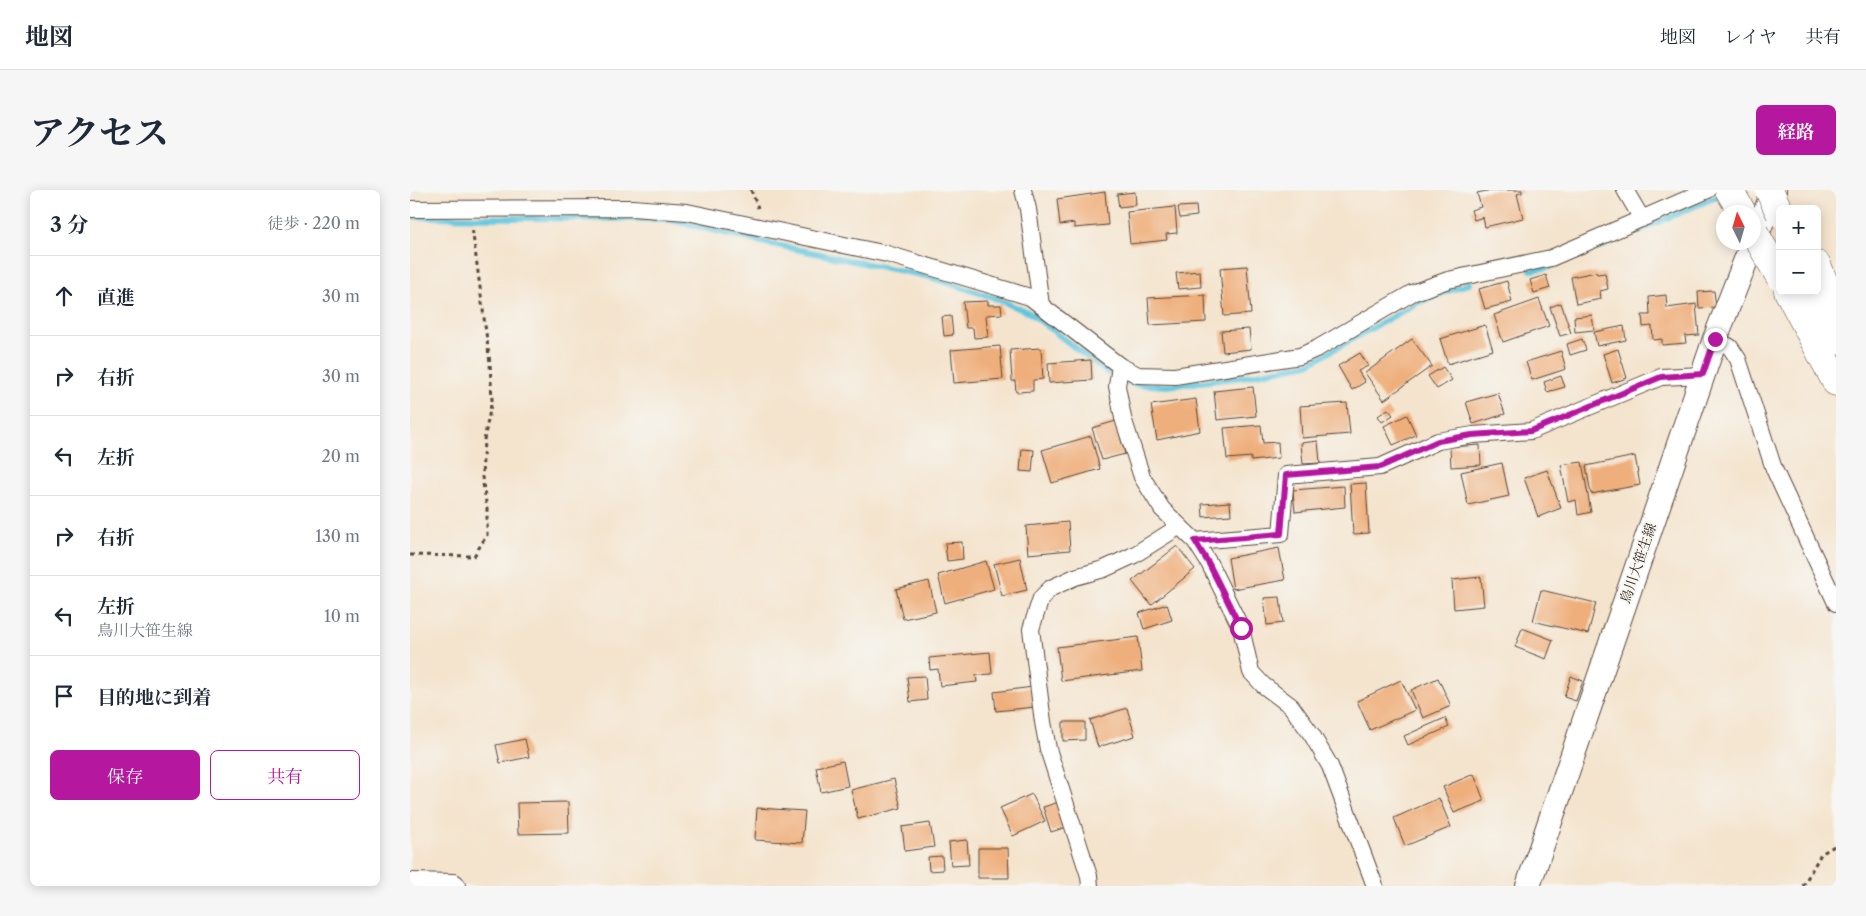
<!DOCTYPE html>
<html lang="ja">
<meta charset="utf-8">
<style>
body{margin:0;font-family:"Libre Caslon Text","Noto Serif JP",serif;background:#f6f6f7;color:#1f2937}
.controls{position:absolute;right:15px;top:15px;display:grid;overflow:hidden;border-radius:8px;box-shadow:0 2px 12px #0003}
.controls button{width:45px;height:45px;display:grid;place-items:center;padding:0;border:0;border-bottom:1px solid #e0e1e3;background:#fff;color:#1f2937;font:25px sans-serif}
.compass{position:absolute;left:1306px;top:15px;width:45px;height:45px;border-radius:50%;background:#fff;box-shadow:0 2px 12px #0003;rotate:355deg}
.stop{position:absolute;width:15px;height:15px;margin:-11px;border:4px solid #b5179e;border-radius:50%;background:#fff}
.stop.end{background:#b5179e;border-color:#fff;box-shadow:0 1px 5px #0008}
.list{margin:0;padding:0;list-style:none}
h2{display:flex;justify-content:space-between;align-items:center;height:65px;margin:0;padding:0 20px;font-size:21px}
h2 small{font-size:16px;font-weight:400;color:#747a83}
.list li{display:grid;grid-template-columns:32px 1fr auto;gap:15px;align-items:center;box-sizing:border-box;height:80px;padding:0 20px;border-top:1px solid #e0e1e3}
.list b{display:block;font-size:19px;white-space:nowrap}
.list p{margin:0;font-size:16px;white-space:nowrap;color:#747a83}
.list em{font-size:16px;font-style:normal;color:#747a83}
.actions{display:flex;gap:10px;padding:15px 20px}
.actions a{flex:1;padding:11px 0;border:1px solid #b5179e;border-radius:8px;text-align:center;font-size:18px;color:#b5179e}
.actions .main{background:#b5179e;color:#fff}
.icon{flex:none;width:28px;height:28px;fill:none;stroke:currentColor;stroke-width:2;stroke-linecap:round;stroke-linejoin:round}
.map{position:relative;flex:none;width:1426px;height:696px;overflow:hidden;border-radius:8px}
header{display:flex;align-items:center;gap:30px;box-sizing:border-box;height:70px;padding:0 25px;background:#fff;border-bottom:1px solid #e0e1e3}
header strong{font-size:24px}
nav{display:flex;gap:28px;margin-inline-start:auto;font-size:18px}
.intro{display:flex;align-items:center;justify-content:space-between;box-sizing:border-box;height:120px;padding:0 30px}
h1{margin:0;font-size:35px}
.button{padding:12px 22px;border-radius:8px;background:#b5179e;color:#fff;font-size:18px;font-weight:700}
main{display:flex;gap:30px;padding:0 30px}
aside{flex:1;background:#fff;border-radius:8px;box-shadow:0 2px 12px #0003}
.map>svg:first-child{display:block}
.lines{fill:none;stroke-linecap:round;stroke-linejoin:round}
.stream{stroke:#61c6df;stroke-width:6}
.building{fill:#efaf7b}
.street-casing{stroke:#574638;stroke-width:18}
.secondary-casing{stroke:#574638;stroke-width:26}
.highway-casing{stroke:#574638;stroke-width:29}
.path{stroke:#574638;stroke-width:3;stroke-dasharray:4 4;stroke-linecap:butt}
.street{stroke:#fff;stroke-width:16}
.secondary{stroke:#fff;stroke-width:24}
.highway{stroke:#fff;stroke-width:28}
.highway-bridge-casing{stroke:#574638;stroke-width:29;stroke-linecap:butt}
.highway-bridge{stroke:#fff;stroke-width:28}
.route{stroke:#b5179e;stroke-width:6}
.labels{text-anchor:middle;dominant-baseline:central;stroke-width:4;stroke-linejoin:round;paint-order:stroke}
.street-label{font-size:14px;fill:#3b2a1e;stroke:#f6f6f2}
</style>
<header>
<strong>地図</strong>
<nav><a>地図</a><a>レイヤ</a><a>共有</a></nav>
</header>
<div class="intro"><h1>アクセス</h1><a class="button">経路</a></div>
<main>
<aside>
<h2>3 分<small>徒歩 · 220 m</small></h2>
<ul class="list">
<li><svg class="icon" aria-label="ahead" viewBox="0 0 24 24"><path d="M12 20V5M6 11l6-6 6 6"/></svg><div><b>直進</b></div><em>30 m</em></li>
<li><svg class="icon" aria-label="right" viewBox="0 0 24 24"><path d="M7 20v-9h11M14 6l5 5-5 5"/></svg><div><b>右折</b></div><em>30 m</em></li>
<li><svg class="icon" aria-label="left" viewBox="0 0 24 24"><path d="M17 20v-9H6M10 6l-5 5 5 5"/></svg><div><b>左折</b></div><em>20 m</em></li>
<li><svg class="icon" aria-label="right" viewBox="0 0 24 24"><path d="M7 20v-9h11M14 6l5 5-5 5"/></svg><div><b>右折</b></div><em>130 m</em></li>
<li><svg class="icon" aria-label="left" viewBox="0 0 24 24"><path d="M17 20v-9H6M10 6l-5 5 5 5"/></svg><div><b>左折</b><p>鳥川大笹生線</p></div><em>10 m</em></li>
<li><svg class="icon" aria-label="arrive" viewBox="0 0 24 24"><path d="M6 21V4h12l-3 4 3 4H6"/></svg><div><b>目的地に到着</b></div></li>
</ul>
<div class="actions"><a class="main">保存</a><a>共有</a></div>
</aside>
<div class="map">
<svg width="1426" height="696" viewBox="0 0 1426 696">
<rect width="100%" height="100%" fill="#f6f6f2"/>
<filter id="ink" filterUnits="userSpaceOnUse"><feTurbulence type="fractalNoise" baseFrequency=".02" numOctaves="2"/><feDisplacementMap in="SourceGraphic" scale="10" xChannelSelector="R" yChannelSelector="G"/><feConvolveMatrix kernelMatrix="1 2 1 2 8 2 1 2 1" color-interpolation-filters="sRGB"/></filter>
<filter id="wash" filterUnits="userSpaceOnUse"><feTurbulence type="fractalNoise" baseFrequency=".0096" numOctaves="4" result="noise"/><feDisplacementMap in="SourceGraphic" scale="20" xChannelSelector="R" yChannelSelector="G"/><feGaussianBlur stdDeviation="1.12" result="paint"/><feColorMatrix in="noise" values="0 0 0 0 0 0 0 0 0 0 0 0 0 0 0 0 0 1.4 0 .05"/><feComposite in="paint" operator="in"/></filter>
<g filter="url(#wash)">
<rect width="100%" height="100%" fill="#f4e4ce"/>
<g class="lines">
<path class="stream" d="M0,27l257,2 99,24 160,33 66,21 38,16 77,59 26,12 34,2 74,-9 67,-13 109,-61 53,-20
M1121,80l18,-3 51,-20 123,-53"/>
</g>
<g id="blocks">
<path class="building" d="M1081,0h31v3l-5,1 6,24 -38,9 -2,-10 -9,3 -3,-10 10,-3 -4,-14z
M695,2l3,33 -34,3v-5l-14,2 -3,-26z
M725,2l1,13 -17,2 -2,-13z
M786,16l1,10 -17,2 -2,-11z
M765,17l2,26 -11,1 1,6 -37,4 -3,-32z
M837,76l4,48 -27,2 -4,-48z
M790,81l1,16 -23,2 -2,-16z
M1186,82l1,2 8,-1 3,16 -8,2 1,8 -25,5 -5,-27z
M1136,85l4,13 -16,5 -4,-13z
M1097,91l5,21 -27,7 -6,-20z
M1304,101l2,16 -17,1 -1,-16z
M795,105l1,27 -56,3 -2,-27z
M1256,105l1,13 29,-4 3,31 -14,1 1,7 -24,2v-6l-9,1 -1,-14 -9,1 -1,-12h8l-1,-18z
M1129,109l10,27 -46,16 -9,-27z
M578,111v4h13l1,9 -16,1 2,22 -14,1 -1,-10h-7l-3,-26z
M1151,113l10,30 -11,3 -10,-29z
M1182,125l2,15 -19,2 -1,-15z
M541,126l2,19 -9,1 -2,-19z
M1075,135l8,25 -45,14 -8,-25z
M1214,136l2,14 -29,6 -3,-14z
M839,139l2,20 -28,3 -2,-21z
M1002,149l20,27 -48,34 -19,-27z
M1172,149l4,11 -16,5 -3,-11z
M590,156l3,33 -49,4 -3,-33z
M631,158l2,31 -10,1v11l-17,1 -1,-11h-3l-2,-31z
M1208,159l9,29 -15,5 -9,-29z
M1151,161l5,18 -34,11 -6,-18z
M950,163l8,13 -10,5 7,11 -13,8 -14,-24z
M681,170l1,20 -43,3 -1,-20z
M1033,177l9,13 -15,9 -9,-13z
M1151,186l4,11 -18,5 -3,-10z
M843,197l3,29 -39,4 -3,-29z
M1088,203l7,21 -32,10 -7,-22z
M786,209l4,32 -43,9 -6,-35z
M937,213l3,31 -48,4 -2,-32z
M978,219l5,6 -11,7 -4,-6z
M997,225l9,20 -23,10 -9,-19z
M706,231l9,33 -23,6 -10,-32z
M851,235l2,18 15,-1 1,16 -28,3v-4l-24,2 -3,-31z
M681,246l9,33 -48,14 -10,-33z
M908,251l2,22 -17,1 -2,-21z
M1070,255l1,20 -30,2 -1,-20z
M612,259l12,1 -2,22 -12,-1z
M1225,266l5,29 -49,9 -5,-28z
M1172,272l9,50 -13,3 -2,-15 -8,2 -7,-37z
M1092,273l7,33 -41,9 -7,-33z
M1137,280l14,38 -23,9 -14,-39z
M956,293l3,50 -16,1 -3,-50z
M934,296l1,21 -50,5 -2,-22z
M820,312l1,13 -28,2 -1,-13z
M658,332l2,28 -42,4 -2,-28z
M552,352l1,17 -16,2 -2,-18z
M767,356l18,23 -44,36 -19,-24z
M869,358l6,32 -52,9 -5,-31z
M610,368l7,32 -25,6 -8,-32z
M576,371l8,28 -49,14 -7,-28z
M1071,387l3,29 -30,3 -2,-29z
M519,391l7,31 -33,7 -7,-30z
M1131,400l55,13 -8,31 -55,-13z
M870,407l3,26 -16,2 -3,-27z
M757,414l5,16 -28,9 -5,-16z
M1112,438l31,12 -7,19 -31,-12z
M728,447l4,34 -81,10 -4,-34z
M580,462l2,22 -16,1 1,7 -37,4 -2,-17 -8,1 -1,-12z
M515,486l2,24 -17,2 -3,-25z
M1161,486l12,5 -7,20 -12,-4z
M1028,488l13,28 -28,12 -12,-28z
M991,490l14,30 -45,20 -13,-29z
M623,497l2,20 -39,4 -2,-19z
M717,518l8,28 -37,11 -8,-27z
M1035,528l4,9 -41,18 -4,-9z
M653,532h22v18l-22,1z
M115,549l4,18 -29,6 -4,-18z
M433,571l5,25 -27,6 -5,-25z
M1064,584l10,27 -30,12 -11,-26z
M484,589l7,29 -43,11 -7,-29z
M622,604l13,27 -32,15 -13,-28z
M1029,608l12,29 -46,19 -11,-28z
M158,612l1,31 -51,1 -1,-31z
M649,612l8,25 -16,5 -8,-25z
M347,618l48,3 -3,32 -47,-3z
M520,633l4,24 -29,4 -3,-24z
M557,650l2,25 -18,1 -2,-24z
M568,658h30l1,30h-31z
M532,666l1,14 -14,1 -1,-14z"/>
</g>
</g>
<g filter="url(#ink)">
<use href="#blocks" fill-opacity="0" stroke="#574638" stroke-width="1"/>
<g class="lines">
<defs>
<path id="street" d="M613,0l5,19 13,96
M1215,0l17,29
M0,19l222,-1 55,4 200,42 143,43 90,69 18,9 37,1 125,-20 18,-8 94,-55 36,-13 103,-22 157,-68
M1305,149l15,8 8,12 36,110 62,134
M710,176l-3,20 6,32 19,59 20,32 33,32 14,22 32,65 10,44 12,13 28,21 21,29 18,31 45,120
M785,351l86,-7 5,-59 94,-8 58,-26 35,-6 58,-4 130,-54 42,-2
M680,696l-1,-10 -41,-127 -5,-27 -12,-93 10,-31 10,-10 24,-11 29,-8 30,-14 46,-29"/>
<path id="secondary" d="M1344,52l20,-52
M0,695l43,1
M1118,696l187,-547 38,-97"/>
<path id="highway" d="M1319,0l13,22
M1407,75l17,42
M1378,101l48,91
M1405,101l21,50"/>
</defs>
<use href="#street" class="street-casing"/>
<use href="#secondary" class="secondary-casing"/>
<use href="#highway" class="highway-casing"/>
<path class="path" d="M341,0l7,18
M0,365l64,1 13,-21v-26l-5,-32 2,-37 8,-40 -2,-37 -18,-136
M1393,696l18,-32 15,-9"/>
<use href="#street" class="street"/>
<use href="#secondary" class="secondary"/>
<use href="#highway" class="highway"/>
<defs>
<path id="highway-bridge" d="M1359,0l11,23
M1344,42l26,45"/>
</defs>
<use href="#highway-bridge" class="highway-bridge-casing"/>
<use href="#highway-bridge" class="highway-bridge"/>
</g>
</g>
<g class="lines" filter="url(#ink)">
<path class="route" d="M831,438l-32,-64 -14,-23 86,-7 5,-59 94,-8 58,-26 34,-6 59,-4 130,-54 42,-3 12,-35"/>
</g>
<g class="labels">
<g class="street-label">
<text transform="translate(1228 373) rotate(-71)">鳥川大笹生線</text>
</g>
</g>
</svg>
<div class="controls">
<button>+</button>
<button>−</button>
</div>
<svg class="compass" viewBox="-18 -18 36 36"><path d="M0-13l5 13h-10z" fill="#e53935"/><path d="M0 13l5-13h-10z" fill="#747a83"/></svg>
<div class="stop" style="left:831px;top:438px"></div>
<div class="stop end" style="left:1305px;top:149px"></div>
</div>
</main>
